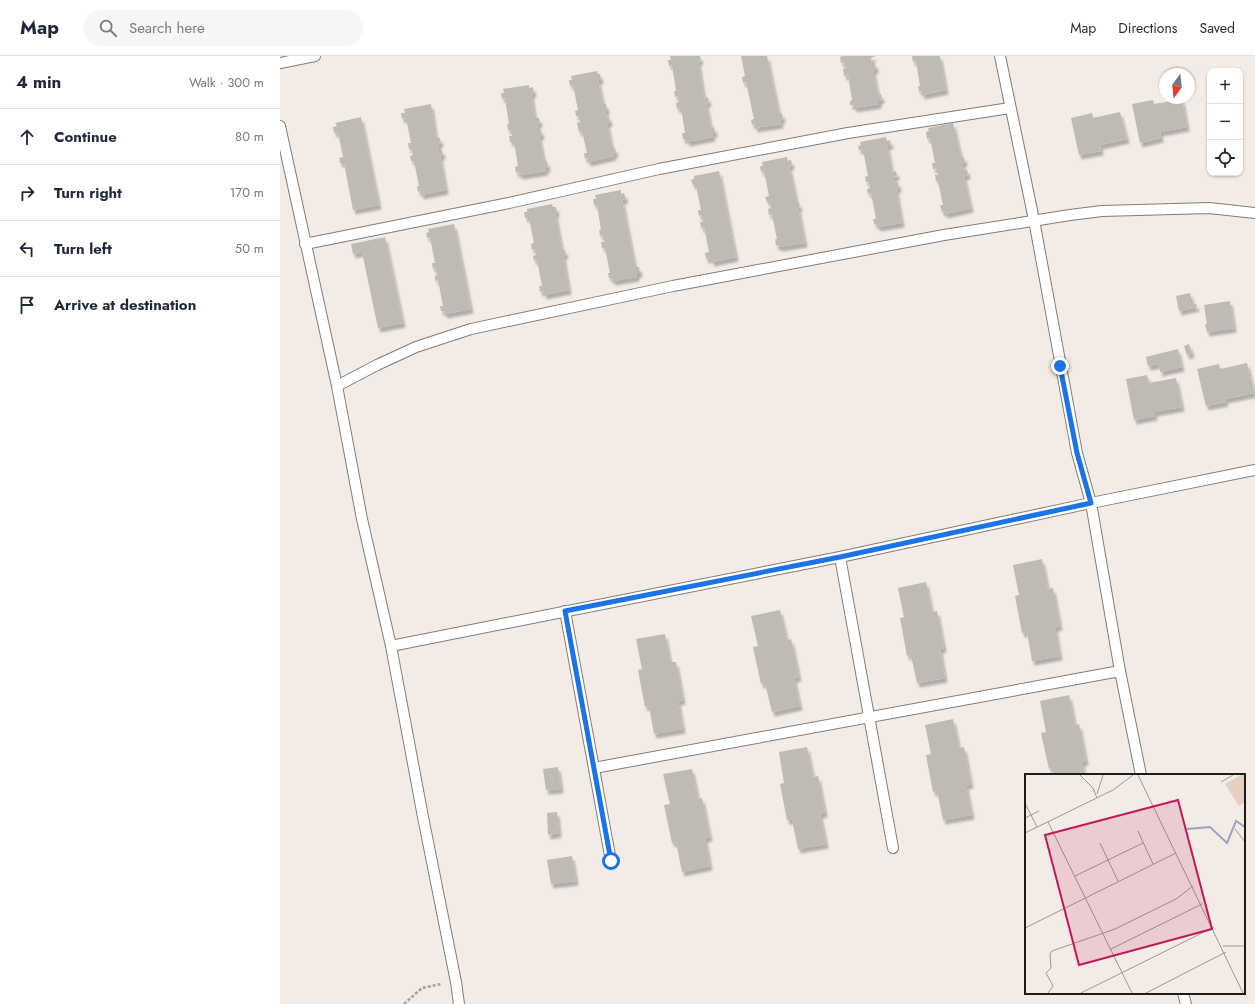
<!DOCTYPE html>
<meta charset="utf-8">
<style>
body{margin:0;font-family:Jost,sans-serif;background:#f6f6f7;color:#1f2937}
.controls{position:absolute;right:12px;top:12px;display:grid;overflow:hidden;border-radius:8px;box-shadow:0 1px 3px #0004}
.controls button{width:36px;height:36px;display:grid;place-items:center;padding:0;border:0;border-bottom:1px solid #e0e1e3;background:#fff;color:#1f2937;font:20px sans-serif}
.compass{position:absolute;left:879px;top:12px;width:36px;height:36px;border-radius:50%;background:#fff;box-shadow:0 1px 3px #0004;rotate:195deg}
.stop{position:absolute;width:12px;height:12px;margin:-9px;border:3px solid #1a73e8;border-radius:50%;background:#fff}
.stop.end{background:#1a73e8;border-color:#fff;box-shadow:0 1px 4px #0008}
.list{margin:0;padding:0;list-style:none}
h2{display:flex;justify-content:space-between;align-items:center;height:52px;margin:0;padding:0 16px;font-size:17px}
h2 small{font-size:13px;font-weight:400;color:#747a83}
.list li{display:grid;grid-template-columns:26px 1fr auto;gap:12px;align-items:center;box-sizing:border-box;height:56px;padding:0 16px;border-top:1px solid #e0e1e3}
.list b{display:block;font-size:15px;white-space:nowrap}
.list em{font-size:13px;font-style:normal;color:#747a83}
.icon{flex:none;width:22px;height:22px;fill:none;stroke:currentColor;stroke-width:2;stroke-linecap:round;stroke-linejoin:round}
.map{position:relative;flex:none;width:975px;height:948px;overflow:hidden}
header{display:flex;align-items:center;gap:24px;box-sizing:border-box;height:56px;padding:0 20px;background:#fff;border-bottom:1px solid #e0e1e3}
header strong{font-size:19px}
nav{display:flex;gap:22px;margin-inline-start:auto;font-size:14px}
.search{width:280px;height:36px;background:#f6f6f7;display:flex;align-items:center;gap:10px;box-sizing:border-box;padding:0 14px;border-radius:22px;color:#747a83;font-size:15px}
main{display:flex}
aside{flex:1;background:#fff}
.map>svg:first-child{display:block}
.building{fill:#c0bab5;filter:url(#shadow)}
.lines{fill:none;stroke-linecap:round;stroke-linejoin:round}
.lane-casing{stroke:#827c78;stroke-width:12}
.path{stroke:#a49f9b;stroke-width:2.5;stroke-dasharray:3 2;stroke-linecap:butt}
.lane{stroke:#fff;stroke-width:10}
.route{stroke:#1a73e8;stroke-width:5}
.inset-river{fill:none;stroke:#a4a0bf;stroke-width:2}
.inset-road{fill:none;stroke:#9d9894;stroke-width:1}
.view{fill:#c2185b;fill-opacity:0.15;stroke:#c2185b;stroke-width:2}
.inset-edge{fill:none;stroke:#1e1c1a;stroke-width:2}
</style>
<header>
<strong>Map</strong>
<div class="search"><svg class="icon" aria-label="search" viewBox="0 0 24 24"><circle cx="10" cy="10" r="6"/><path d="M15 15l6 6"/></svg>Search here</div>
<nav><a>Map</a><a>Directions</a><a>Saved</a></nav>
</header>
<main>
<aside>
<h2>4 min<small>Walk · 300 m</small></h2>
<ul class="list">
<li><svg class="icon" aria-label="ahead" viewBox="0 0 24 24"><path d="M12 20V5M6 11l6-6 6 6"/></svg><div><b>Continue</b></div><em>80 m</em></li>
<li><svg class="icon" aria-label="right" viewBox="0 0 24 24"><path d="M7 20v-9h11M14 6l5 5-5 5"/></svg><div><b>Turn right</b></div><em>170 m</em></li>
<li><svg class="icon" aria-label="left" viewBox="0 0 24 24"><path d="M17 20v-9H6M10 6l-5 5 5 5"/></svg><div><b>Turn left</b></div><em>50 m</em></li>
<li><svg class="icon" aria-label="arrive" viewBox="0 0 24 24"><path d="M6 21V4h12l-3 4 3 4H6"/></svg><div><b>Arrive at destination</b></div></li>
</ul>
</aside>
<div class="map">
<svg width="975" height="948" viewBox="0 0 975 948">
<defs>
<filter id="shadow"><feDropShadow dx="2.5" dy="4.5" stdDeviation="1" flood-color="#0004"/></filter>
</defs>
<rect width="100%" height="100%" fill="#f2ebe6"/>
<path class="building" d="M390,0h30l1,4 -3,1 6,37 4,-1 1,5 -3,1 5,25 3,-1 1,6h-3l1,4 -26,5v-3h-4l-1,-6h3l-4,-25 -4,1 -1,-6 3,-1 -1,-6 -3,1 -1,-6h2l-4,-26 -3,1 -1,-6h3z
M461,0h26l12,58 3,-1 1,6 -3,1 1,4 -26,4v-4l-3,1 -1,-5 3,-1 -8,-37 -3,1 -1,-6 3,-1z
M563,0h33l-5,2 1,5h3l1,6 -3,1 5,25 3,-1 1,5 -3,1v4l-25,4v-3h-4v-4l2,-1 -4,-25 -4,1 -1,-7 3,-1 -2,-6 -3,1 -1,-6z
M632,0h28l6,34 -24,5v-4l-3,1 -1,-6h2l-4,-25 -3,1z
M317,15l1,3h2l1,6h-3l5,24h3l1,6 -2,1 1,6 3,-1 1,6 -3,1 5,25h3l1,5h-3l1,3 -26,6v-4l-3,1 -1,-6h3l-5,-22 -3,1 -2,-9 3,-1 -1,-6h-3l-1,-5 3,-1 -5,-25 -3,1 -1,-6h3l-1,-4z
M249,29v3l4,-1 1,6 -3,1 4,24h4l1,5 -3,1 1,6h3l1,5 -3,1 5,25h3l1,7h-3l1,3 -26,4 -1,-3 -3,1 -1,-6 3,-1 -4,-24h-4l-1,-6h3l-1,-6h-3l-1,-6h2l-4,-26 -3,1 -1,-6h3l-1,-4z
M902,43l5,28 -27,5 1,6 -21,5 -8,-39 21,-4 1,4z
M151,48l5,34h4l1,5 -3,1 1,6h3l1,5 -3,1 6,34 -25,5v-4l-3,1 -1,-6h2l-5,-25h-3l-1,-5 3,-1 -1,-6h-3l-1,-6h3l-5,-25 -4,1 -1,-6h4l-1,-4z
M840,56l7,27 -27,6 1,6 -22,4 -8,-37 21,-5 1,5z
M81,61l18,88 -26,5 -9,-47h-4l-1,-5 4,-1 -5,-25 -4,1 -1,-6 4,-1 -2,-3z
M673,67l8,34h3l1,5 -3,1 1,7 4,-1 1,6 -4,1 7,32 -26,6v-3l-3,1 -2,-7h3l-5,-24h-2l-1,-6h3l-1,-7 -4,1 -1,-6h3l-5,-25 -3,1 -1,-7 3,-1 -1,-3z
M606,81l1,4 3,-1 1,5h-4l5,27 4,-1 1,5 -4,1 1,6 4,-1 1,6 -3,1 6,34 -24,4 -1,-3h-3l-1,-5h3l-5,-26 -3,1 -1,-5 3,-1 -1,-6h-3l-1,-5 3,-1 -5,-26h-4l-1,-4 3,-1 -1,-3z
M507,101l1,4 3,-1 1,5 -3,1 8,37h2l1,4 -2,1 7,35 -26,4 -1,-2h-2l-1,-6h2l-5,-25 -3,1 -1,-6 3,-1 -1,-6h-3l-2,-5 4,-1 -5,-25 -3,1 -1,-6h3l-1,-4z
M439,115l17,86 -24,5 -1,-4 -5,1 -1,-6 4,-1 -5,-25 -3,1 -1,-6h3l-1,-7 -3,1 -1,-6h3l-5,-25h-3l-2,-5 3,-1v-3z
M341,134v4l3,-1 2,6 -4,1 13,67h4l1,6h-3v4l-24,4 -1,-3h-3l-1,-5h2l-5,-25h-3l-1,-6h3l-1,-7 -3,1 -1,-6h2l-4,-25h-3l-1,-6h3l-1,-4z
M272,148l1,3h3l1,6h-2l7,37h3l1,4 -3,1 6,35 -25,5v-4l-4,1 -1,-6h3l-5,-26 -3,1 -1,-5 3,-1 -1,-6 -3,1 -1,-6 3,-1 -5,-25h-4l-1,-6h3v-3z
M174,168l17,85 -26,5 -1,-3h-3l-1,-5h3l-5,-26 -3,1v-5l2,-1 -1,-7 -3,1 -1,-6h3l-5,-26 -3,1 -1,-5 3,-1 -1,-3z
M105,181l18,86 -25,5 -16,-76 -9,2 -2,-10z
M910,237l3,11h3l1,3 -18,4 -3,-15z
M950,245l4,27 -27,4 -2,-8h2l-3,-19z
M909,288l3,9 -5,2 -3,-9z
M898,293l4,18 -22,5 -1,-8 -11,2 -2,-9z
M967,307l7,30 -29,6 1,3 -20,4 -9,-37 22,-5 1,5z
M867,319l2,8 27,-5 6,29 -28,5 1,4 -21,4 -8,-41z
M762,503l6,30 5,-1 7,38 -5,1 5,29 -28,5 -5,-29 -5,1 -7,-37 4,-1 -6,-30z
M646,526l6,30 5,-1 7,37 -4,1 5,29 -28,5 -6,-28 -4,1 -7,-38 4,-1 -6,-29z
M500,554l7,30 4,-1 8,38 -5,1 6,28 -28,6 -7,-29 -4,1 -8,-37 5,-1 -7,-30z
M385,578l5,28h6l7,38 -5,1 5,28 -29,5 -5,-28 -4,1 -7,-37 4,-1 -6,-30z
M789,639l6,30 4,-1 7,37 -4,1 3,13h-31l-1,-7 -4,1 -8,-36 5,-1 -6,-31z
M673,663l6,29 5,-1 7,37 -5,1 6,30 -29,5 -6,-29 -4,1 -7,-37 5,-1 -6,-29z
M527,691l6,30 5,-1 7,37 -5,1 6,30 -28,5 -6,-29h-5l-7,-36 4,-1 -5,-31z
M278,711l3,22 -15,1 -3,-21z
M412,713l6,30 4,-1 8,39 -5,1 5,28 -28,6 -6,-30 -4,1 -8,-38 6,-1 -7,-30z
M277,756l2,21 -11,2 -1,-22z
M292,800l4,25 -25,3 -4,-24z"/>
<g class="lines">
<defs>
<path id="lane" d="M720,0l34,164 43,233 14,50 29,168 21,104
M0,7l35,-7
M0,70l57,260 25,133 29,127 32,171 33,165 3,22
M25,188l204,-41 150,-34 189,-36 162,-25
M57,330l40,-21 39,-18 55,-18 202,-43 271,-51 126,-20 32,-4 107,-3 46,5
M560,501l53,291
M285,555l46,250
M111,590l449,-89 251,-54 164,-33
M314,712l526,-97
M903,937l3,11"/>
</defs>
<use href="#lane" class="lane-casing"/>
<path class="path" d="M124,948l18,-16 19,-4"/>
<use href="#lane" class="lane"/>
</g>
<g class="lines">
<path class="route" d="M331,805l-46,-250 275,-54 251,-54 -14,-50 -17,-87"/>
</g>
<g transform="translate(745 718)">
<rect width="220" height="220" fill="#f2ebe6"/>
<path d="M216,1h4v27l-6,4 -14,-22z" fill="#e6cfbe"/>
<path class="inset-river" d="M162,55l23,-2 17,16 9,-22 9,6"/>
<path class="inset-road" d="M55,1l13,13 4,10M113,1l105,218M196,8l12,-7M72,20l6,-19M0,29l12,24M0,44l14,-7M23,48l84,171M210,55l10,13M113,57l15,33M0,59l88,-43 20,-15M75,69l18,38M50,102l68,-33M0,154l151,-75M198,172h22M86,175l91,-45M23,219l5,-7 -7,-13 5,-5 -1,-14 2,-3 63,-22 61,-30 17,-13M56,219l133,-66M121,219l80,-41"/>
<path class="view" d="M153,26l34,129 -133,36 -34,-130z"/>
<rect width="220" height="220" class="inset-edge"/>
</g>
</svg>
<div class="controls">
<button>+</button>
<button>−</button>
<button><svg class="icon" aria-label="locate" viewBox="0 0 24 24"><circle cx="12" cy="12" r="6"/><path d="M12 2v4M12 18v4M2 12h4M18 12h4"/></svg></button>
</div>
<svg class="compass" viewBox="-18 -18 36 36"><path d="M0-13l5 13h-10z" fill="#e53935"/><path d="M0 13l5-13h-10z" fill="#747a83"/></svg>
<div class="stop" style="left:331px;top:805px"></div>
<div class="stop end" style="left:780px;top:310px"></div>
</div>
</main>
